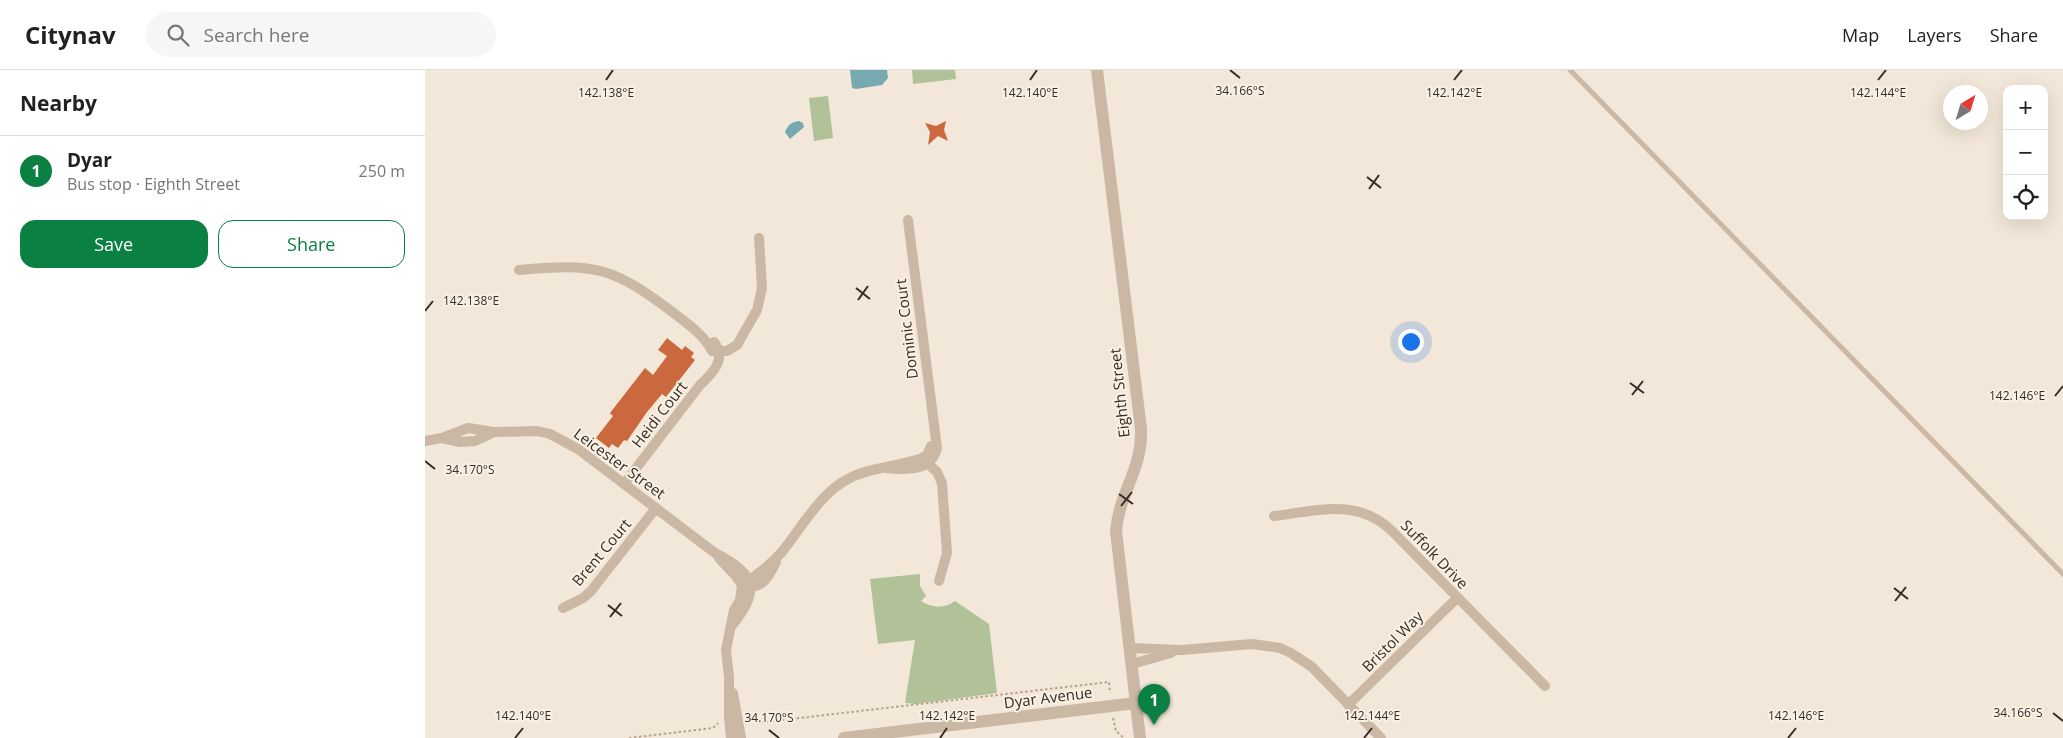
<!DOCTYPE html>
<meta charset="utf-8">
<style>
body{margin:0;font-family:"Open Sans",sans-serif;background:#f6f6f6;color:#222}
.controls{position:absolute;right:15px;top:15px;display:grid;overflow:hidden;border-radius:10px;box-shadow:0 5px 20px #0002}
.controls button{width:45px;height:45px;display:grid;place-items:center;padding:0;border:0;border-bottom:1px solid #e0e0e0;background:#fff;color:#222;font:25px sans-serif}
.compass{position:absolute;left:1518px;top:15px;width:45px;height:45px;border-radius:50%;background:#fff;box-shadow:0 5px 20px #0002;rotate:38deg}
.you{position:absolute;left:985px;top:271px;width:18px;height:18px;margin:-12px;border:4px solid #fff;border-radius:50%;background:#1a73e8;box-shadow:0 0 0 8px #1a73e833}
.badge{display:grid;place-items:center;width:32px;height:32px;border-radius:50%;background:#0b8043;color:#fff;font-size:16px;font-weight:700}
.pin{position:absolute;translate:-50% -41px;filter:drop-shadow(0 1px 2px #0008)}
.pin::after{content:'';position:absolute;top:26px;width:18px;height:15px;background:inherit;clip-path:polygon(0 0,100% 0,50% 100%)}
.list{margin:0;padding:0;list-style:none}
h2{display:flex;justify-content:space-between;align-items:center;height:65px;margin:0;padding:0 20px;font-size:21px}
h2 small{font-size:16px;font-weight:400;color:#767676}
.list li{display:grid;grid-template-columns:32px 1fr auto;gap:15px;align-items:center;box-sizing:border-box;height:70px;padding:0 20px;border-top:1px solid #e0e0e0}
.list b{display:block;font-size:19px;white-space:nowrap}
.list p{margin:0;font-size:16px;white-space:nowrap;color:#767676}
.list em{font-size:16px;font-style:normal;color:#767676}
.actions{display:flex;gap:10px;padding:15px 20px}
.actions a{flex:1;padding:11px 0;border:1px solid #0b8043;border-radius:15px;text-align:center;font-size:18px;color:#0b8043}
.actions .main{background:#0b8043;color:#fff}
.icon{flex:none;width:28px;height:28px;fill:none;stroke:currentColor;stroke-width:2;stroke-linecap:round;stroke-linejoin:round}
.map{position:relative;flex:none;width:1638px;height:668px;overflow:hidden}
header{display:flex;align-items:center;gap:30px;box-sizing:border-box;height:70px;padding:0 25px;background:#fff;border-bottom:1px solid #e0e0e0}
header strong{font-size:24px}
nav{display:flex;gap:28px;margin-inline-start:auto;font-size:18px}
.search{width:350px;height:45px;background:#f6f6f6;display:flex;align-items:center;gap:12px;box-sizing:border-box;padding:0 18px;border-radius:28px;color:#767676;font-size:19px}
main{display:flex}
aside{flex:1;background:#fff}
.map>svg:first-child{display:block}
.green{fill:#b1c198}
.water{fill:#76aab0}
.building{fill:#cb683d}
.lines{fill:none;stroke-linecap:round;stroke-linejoin:round}
.path{stroke:#b6a28e;stroke-width:2;stroke-dasharray:2.5 2.5;stroke-linecap:butt}
.service{stroke:#cab8a4;stroke-width:5}
.minor{stroke:#cab8a4;stroke-width:10}
.tertiary{stroke:#cab8a4;stroke-width:12}
.ticks{fill:none;stroke:#352c26;stroke-width:2}
.labels{text-anchor:middle;dominant-baseline:central;stroke-width:4;stroke-linejoin:round;paint-order:stroke}
.street-label{font-size:15px;fill:#352c26;stroke:#faf1e4}
.ticks-label{font-size:12px;text-anchor:middle;fill:#352c26;stroke:#faf1e4;stroke-width:4;stroke-linejoin:round;paint-order:stroke}
</style>
<header>
<strong>Citynav</strong>
<div class="search"><svg class="icon" aria-label="search" viewBox="0 0 24 24"><circle cx="10" cy="10" r="6"/><path d="M15 15l6 6"/></svg>Search here</div>
<nav><a>Map</a><a>Layers</a><a>Share</a></nav>
</header>
<main>
<aside>
<h2>Nearby<small></small></h2>
<ul class="list">
<li><span class="badge">1</span><div><b>Dyar</b><p>Bus stop · Eighth Street</p></div><em>250 m</em></li>
</ul>
<div class="actions"><a class="main">Save</a><a>Share</a></div>
</aside>
<div class="map">
<svg width="1638" height="668" viewBox="0 0 1638 668">
<rect width="100%" height="100%" fill="#f2e7d8"/>
<path class="green" d="M487,0h43l1,9 -43,5z
M403,26l5,42 -19,3 -5,-43z
M495,504v12l6,10 -5,5c11,7 23,8 34,0l34,23 8,69 -81,11 -11,-1 10,-63 -37,4 -8,-65z"/>
<path class="water" d="M425,0h37l1,8 -6,7 -26,4 -4,-1z
M374,51l4,2 1,4 -14,12 -5,-7c3,-7 6,-10 14,-11z"/>
<path class="building" d="M521,51l-2,9 4,11 -10,-5 -10,9 2,-13 -5,-9 11,3z
M242,268l15,12 3,-4 9,7 -3,4 4,3 -29,37 -4,-3 -15,18 -20,29 -3,-1 -6,8 -6,-4 -3,4 -13,-10 17,-22 -3,-3 35,-45 8,7 14,-19 -9,-6z"/>
<g class="lines">
<path class="path" d="M324,647l8,6 352,-41 1,11
M688,648l3,13 8,7
M204,668l84,-10 5,-5"/>
<path class="service" d="M1145,0l493,504"/>
<path class="minor" d="M94,200c78,-7 94,-3 156,44 13,10 30,22 37,37
M288,281h14l10,-6 20,-35 5,-22 -3,-50
M17,368l26,-10 26,4 43,-1 13,3 28,15 137,104c43,22 45,38 15,75
M0,371l17,-3 18,4 15,-1 19,-9
M498,389l14,13 5,11 5,70 -8,28
M461,398c20,2 45,4 51,-20l-29,-228
M199,414l76,-99c13,-12 27,-26 14,-43
M849,446c43,-5 84,-19 119,16l152,154
M294,488l16,17 7,10 -2,15 -6,10 -8,40 3,27v40l2,21
M317,515c14,-9 27,-19 39,-32 19,-23 39,-60 67,-74 22,-12 50,-12 74,-21l5,-3 4,-9
M319,516c18,4 25,-9 32,-24
M138,538l20,-10 8,-7 65,-83
M705,578l52,2 70,-6 28,4 11,5 21,14 69,71
M707,594l39,-11
M308,623l8,45
M923,635l109,-107"/>
<path class="tertiary" d="M672,0l44,359c2,39 -22,64 -25,102l24,207
M419,668l292,-35"/>
</g>
<path class="ticks" d="M805,0l10,8M181,10l7,-10M605,10l7,-10M1029,10l8,-10M1453,10l8,-10M942,107l14,11M944,119l10,-14M431,218l14,11M433,230l10,-14M0,241l8,-10M1205,313l14,10M1207,325l11,-14M1630,326l8,-10M0,391l10,8M694,424l14,10M696,436l11,-14M1469,518l14,11M1470,531l11,-14M183,535l14,11M185,547l11,-14M1628,643l10,8M344,660l10,8M90,668l8,-10M515,668l7,-10M939,668l8,-10M1363,668l8,-10"/>
<g class="labels">
<g class="street-label">
<text transform="translate(481 259) rotate(-97)">Dominic Court</text>
<text transform="translate(694 323) rotate(-96)">Eighth Street</text>
<text transform="translate(234 344) rotate(-52)">Heidi Court</text>
<text transform="translate(195 393) rotate(36)">Leicester Street</text>
<text transform="translate(176 482) rotate(-50)">Brent Court</text>
<text transform="translate(1010 484) rotate(46)">Suffolk Drive</text>
<text transform="translate(967 571) rotate(-45)">Bristol Way</text>
<text transform="translate(623 627) rotate(-7)">Dyar Avenue</text>
</g>
</g>
<g class="ticks-label">
<text x="815" y="25">34.166°S</text>
<text x="181" y="27">142.138°E</text>
<text x="605" y="27">142.140°E</text>
<text x="1029" y="27">142.142°E</text>
<text x="1453" y="27">142.144°E</text>
<text x="46" y="235">142.138°E</text>
<text x="1592" y="330">142.146°E</text>
<text x="45" y="404">34.170°S</text>
<text x="1593" y="647">34.166°S</text>
<text x="98" y="650">142.140°E</text>
<text x="522" y="650">142.142°E</text>
<text x="947" y="650">142.144°E</text>
<text x="1371" y="650">142.146°E</text>
<text x="344" y="652">34.170°S</text>
</g>
</svg>
<div class="controls">
<button>+</button>
<button>−</button>
<button><svg class="icon" aria-label="locate" viewBox="0 0 24 24"><circle cx="12" cy="12" r="6"/><path d="M12 2v4M12 18v4M2 12h4M18 12h4"/></svg></button>
</div>
<svg class="compass" viewBox="-18 -18 36 36"><path d="M0-13l5 13h-10z" fill="#e53935"/><path d="M0 13l5-13h-10z" fill="#767676"/></svg>
<div class="you"></div>
<div class="pin badge" style="left:729px;top:655px">1</div>
</div>
</main>
